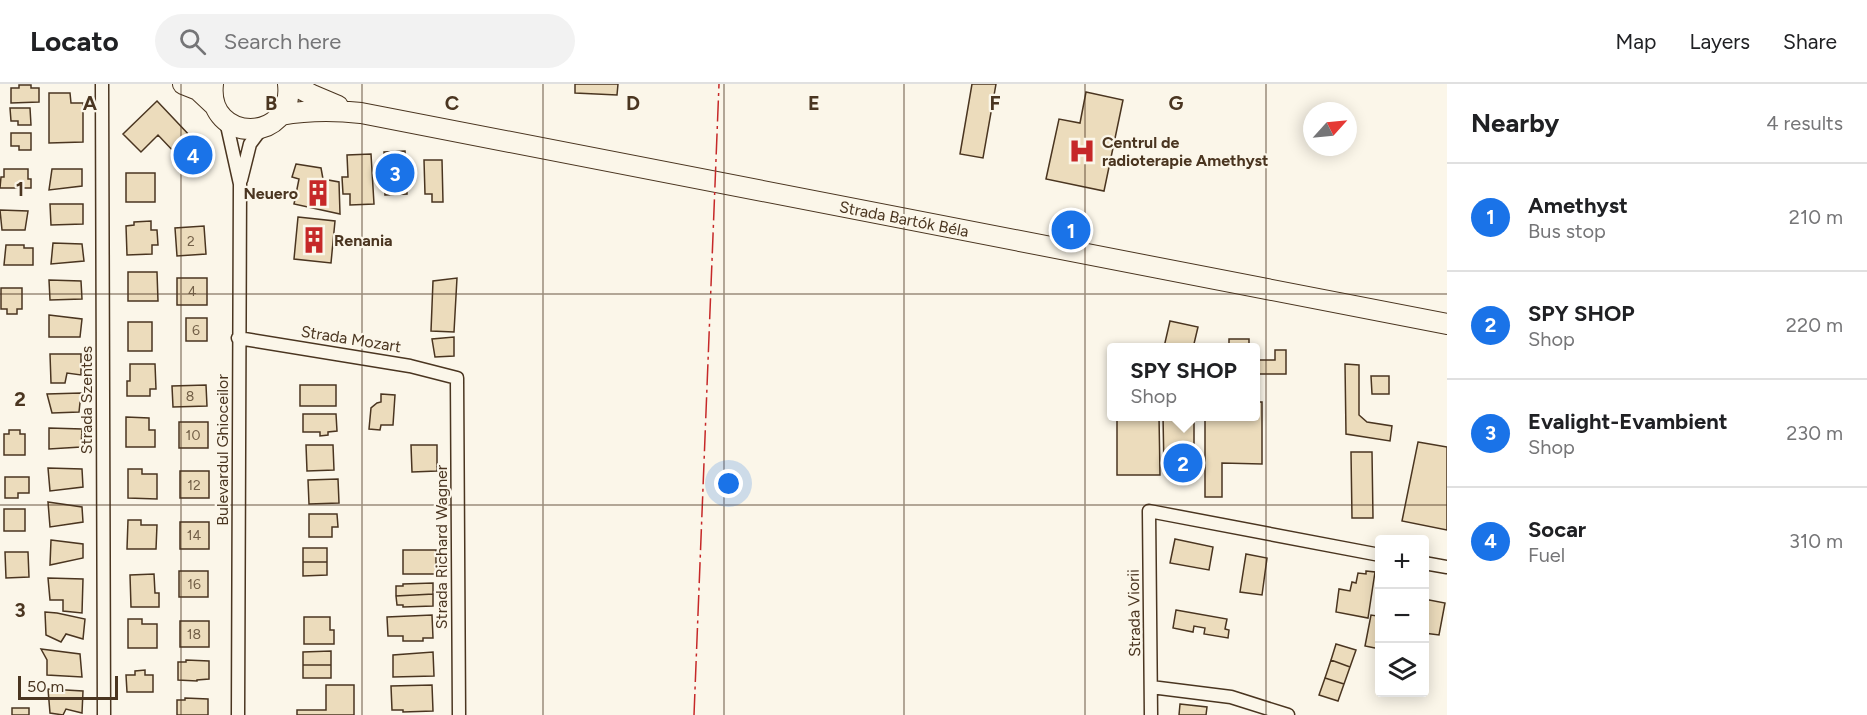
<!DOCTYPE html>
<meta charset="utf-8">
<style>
body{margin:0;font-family:Figtree,sans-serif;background:#f2f2f2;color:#202124}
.controls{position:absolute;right:18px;bottom:18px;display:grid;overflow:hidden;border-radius:6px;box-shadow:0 3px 15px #0003}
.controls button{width:54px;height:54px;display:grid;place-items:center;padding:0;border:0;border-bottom:2px solid #e0e0e0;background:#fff;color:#202124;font:30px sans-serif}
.compass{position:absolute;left:1303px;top:18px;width:54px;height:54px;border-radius:50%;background:#fff;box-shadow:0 3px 15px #0003;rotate:63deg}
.scale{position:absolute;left:18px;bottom:15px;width:100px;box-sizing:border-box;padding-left:6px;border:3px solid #4a3520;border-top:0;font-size:16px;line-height:21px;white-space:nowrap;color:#4a3520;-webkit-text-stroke:4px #fbf6e9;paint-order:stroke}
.you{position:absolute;left:729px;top:400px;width:21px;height:21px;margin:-15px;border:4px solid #fff;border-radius:50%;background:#1a73e8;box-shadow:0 0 0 9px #1a73e833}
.badge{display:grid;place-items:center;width:39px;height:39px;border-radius:50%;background:#1a73e8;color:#fff;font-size:20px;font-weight:700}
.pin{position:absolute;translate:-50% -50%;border:3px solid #fff;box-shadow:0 2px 6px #0006}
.popup{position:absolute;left:1107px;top:259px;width:153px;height:78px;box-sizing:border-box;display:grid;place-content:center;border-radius:6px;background:#fff;filter:drop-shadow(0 2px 4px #0005);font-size:20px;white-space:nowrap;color:#757577}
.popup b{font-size:22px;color:#202124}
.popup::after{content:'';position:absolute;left:50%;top:100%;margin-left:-12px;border:12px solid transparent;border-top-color:#fff}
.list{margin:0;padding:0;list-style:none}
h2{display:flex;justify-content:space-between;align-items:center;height:78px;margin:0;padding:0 24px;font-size:26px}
h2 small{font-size:20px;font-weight:400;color:#757577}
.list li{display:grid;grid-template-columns:39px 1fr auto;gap:18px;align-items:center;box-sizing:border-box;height:108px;padding:0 24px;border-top:2px solid #e0e0e0}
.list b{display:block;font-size:22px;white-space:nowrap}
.list p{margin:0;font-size:20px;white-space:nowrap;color:#757577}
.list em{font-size:20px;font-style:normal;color:#757577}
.icon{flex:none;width:33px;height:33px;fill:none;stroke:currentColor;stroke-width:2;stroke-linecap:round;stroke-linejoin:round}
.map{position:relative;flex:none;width:1447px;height:631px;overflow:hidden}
header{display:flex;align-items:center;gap:36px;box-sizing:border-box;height:84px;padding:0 30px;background:#fff;border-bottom:2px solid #e0e0e0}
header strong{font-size:28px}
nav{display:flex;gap:33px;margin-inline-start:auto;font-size:21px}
.search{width:420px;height:54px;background:#f2f2f2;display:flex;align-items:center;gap:15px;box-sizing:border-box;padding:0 21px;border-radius:33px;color:#757577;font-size:22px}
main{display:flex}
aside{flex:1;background:#fff}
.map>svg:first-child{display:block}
.building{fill:#ecdcbc;stroke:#4a3520;stroke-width:1.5}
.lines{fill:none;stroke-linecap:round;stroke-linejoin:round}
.street-casing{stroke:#4a3520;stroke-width:15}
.primary-casing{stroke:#4a3520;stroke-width:22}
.street{stroke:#fbf6e9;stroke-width:12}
.primary{stroke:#fbf6e9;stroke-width:20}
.power{stroke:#c62828;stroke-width:1.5;stroke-dasharray:21 4.5 3 4.5;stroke-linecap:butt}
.grid{fill:none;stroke:#4a3520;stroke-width:1.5;stroke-opacity:0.55}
.labels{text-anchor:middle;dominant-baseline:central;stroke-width:4.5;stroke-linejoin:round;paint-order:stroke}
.number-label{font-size:14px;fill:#725f47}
.poi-label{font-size:16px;font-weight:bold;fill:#4a3520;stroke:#fbf6e9;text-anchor:start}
.street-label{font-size:16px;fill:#4a3520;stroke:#fbf6e9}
.grid-label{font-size:20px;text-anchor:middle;font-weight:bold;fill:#4a3520;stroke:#fbf6e9;stroke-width:4.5;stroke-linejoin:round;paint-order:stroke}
</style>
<header>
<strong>Locato</strong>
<div class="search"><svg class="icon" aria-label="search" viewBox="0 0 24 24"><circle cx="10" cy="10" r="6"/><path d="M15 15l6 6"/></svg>Search here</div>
<nav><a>Map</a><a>Layers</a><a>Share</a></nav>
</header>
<main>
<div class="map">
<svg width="1447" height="631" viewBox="0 0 1447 631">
<rect width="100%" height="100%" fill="#fbf6e9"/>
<path class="building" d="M575,0h43l-1,11 -42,-2z
M972,0h24l-13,74 -23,-4z
M19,1h12v3h8v14l-28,1v-15h8z
M1086,8l37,8 -19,91 -58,-12 13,-60 21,4z
M49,9h21l1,10h12v39l-34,1z
M157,17l35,37 -16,16 -18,-19 -17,17 -18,-18z
M10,24h20l1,17h-13v-4h-7z
M11,49h20v17h-12v-4h-8z
M192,54l18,19 -16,16 -18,-19z
M405,67l2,43 -22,1 -1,-43z
M371,70l3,50 -24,1v-11h-7l-1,-17h6l-1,-22z
M424,76h18l1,42h-11v-8h-7z
M296,80l25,4 2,11 16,3 1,32 -46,-10 5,-25 -7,-2z
M4,85h24v10h3v9h-31l1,-11h3z
M52,85h30v17l-33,4z
M126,89h29v29h-29z
M50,120h33v20l-32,1z
M0,126l28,1 -3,19h-23z
M298,133l37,4 -4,42 -37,-4z
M151,137v9h6l1,15h-6v9l-25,1 -1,-29 8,-1v-3z
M204,142l2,28 -29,2 -2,-28z
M53,159l29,1 2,17 -33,3z
M6,161h18v3h9v17h-29z
M128,188h29l1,29h-30z
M177,194h30v27h-30z
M457,194l-3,54 -23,-1 2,-50z
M49,196l32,1 1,18 -32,1z
M1,204h21v21h-5v5h-10v-5h-6z
M49,231l33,4 -2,18h-31z
M186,234h21v23h-21z
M1170,237l28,6 -5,21 -29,-1z
M128,238h24v29h-24z
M454,253v19l-19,1 -3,-18z
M1229,255h20v9h-20z
M1255,265l1,11h19v-10h11v24h-31z
M50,270h31v21l-14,-2 -2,10h-14z
M130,280h25l1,25h-6v7h-23v-15h3z
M1345,280l14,1v50l8,7 25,4 -2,15 -44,-7z
M1371,292h18v18h-17z
M206,301l1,21 -34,1 -1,-21z
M300,301h36v21h-36z
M81,309l-2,19 -27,1 -5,-19z
M381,310l14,1 -2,30h-12l-1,5 -11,-1 2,-21 6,-5 4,-1z
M1255,318h7v62l-40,-1v34h-17v-81h50z
M303,330h33l1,17 -9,1v3l-8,1v-4h-17z
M1117,332h42l1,59h-43z
M1163,332h31v54h-30z
M126,333l23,1v12h6v17h-29z
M179,338h29v26h-29z
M49,344l33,1 -1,18 -32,2z
M9,346h11v4h5v21h-21v-21h5z
M1418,358l29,5v83l-45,-9z
M306,361h27l1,25 -27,1z
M411,361h26v26l-25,1z
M1351,368h21l1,66h-21z
M48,384l34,1 1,18 -33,4z
M128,385h14v5h15v25l-29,-1z
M180,387h29v27h-29z
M5,393h24v16h-11v5h-13z
M338,395l1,24 -30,1 -1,-24z
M48,418l34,5 1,15 -33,5z
M4,425h21v22h-21z
M309,430h28l1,13h-6v10h-23z
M128,436h13v5h16l-1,24h-29z
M180,438h29v27h-29z
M1175,455l38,8 -4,23 -39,-7z
M51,456l32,4v14l-33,7z
M303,464h24v14h-24z
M403,466h33v24h-33z
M5,468h23l1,25 -23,1z
M1246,470l21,4 -5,37 -22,-3z
M303,478h24v13l-24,1z
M179,487h29v26h-29z
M1366,487l9,1 -7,46 -32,-6 3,-23 11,2 2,-9 4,1 2,-10 8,1z
M154,490l1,19h4v14h-28l-1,-32z
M48,494l35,1 -1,34 -19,-2v-11h-13z
M433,499v11l-37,2v-10h7v-2z
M433,510v12l-30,1v-2h-6l-1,-9z
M1424,515l21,4 -6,32 -15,-2z
M1380,521v44l-15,-3 6,-31 6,1z
M1176,526l51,9 -2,10 4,1 -1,8 -24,-4 1,-6 -11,-2 -1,6 -20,-4z
M45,528l12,1 28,6 -2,20 -17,-5 -5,8 -15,-7z
M432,531l1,23h-10v3h-20v-5h-15l-1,-19z
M304,533h26v13h4v14h-30z
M128,535h14v5h15v24h-29z
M180,537h29v26h-29z
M1336,560l20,6 -6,17 -19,-7z
M41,565l39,5 2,23 -35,-2v-15z
M331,567v14h-28v-13z
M433,568l1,24 -41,1v-22z
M186,576l23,1v18l-12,1v1l-19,-1v-18h8z
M1331,576l19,7 -6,17 -19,-6z
M303,581h28v13h-28z
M145,586v5h8v17h-26l-1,-17h9v-4z
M1325,594l19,6 -6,17 -19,-6z
M326,601h28v30h-57v-5h29z
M432,601l1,26 -30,1v-2h-11l-1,-24z
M48,605l35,2 -1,22 -16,-4 -3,6 -13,-2z
M185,614l23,1v16h-31v-15h8z
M1180,620l27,3 -1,8h-27z
M12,624h17v7h-17z"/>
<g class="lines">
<defs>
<path id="street" d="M102,0l2,631
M226,37l14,63 -2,531
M241,96l9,-36 12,-16
M238,254l172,28 47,12 2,337
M1424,479l23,4
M1151,603l80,10 57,18
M1151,631l-2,-204 231,44"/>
<path id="primary" d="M183,0l15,6 16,15
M213,0c-7,60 82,60 75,0
M292,0l20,11 26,11
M281,31c27,-5 52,-5 80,-2l1086,211"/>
</defs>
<use href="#street" class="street-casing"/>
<use href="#primary" class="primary-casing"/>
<use href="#street" class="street"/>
<use href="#primary" class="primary"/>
<path class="power" d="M694,631l25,-631"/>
</g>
<path class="grid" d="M181,0v631M362,0v631M543,0v631M724,0v631M904,0v631M1085,0v631M1266,0v631M0,210h1447M0,421h1447"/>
<defs>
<symbol id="hospital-bare" viewBox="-9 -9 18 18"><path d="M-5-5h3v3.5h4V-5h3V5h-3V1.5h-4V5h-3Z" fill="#c62828" stroke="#fbf6e9" stroke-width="2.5" paint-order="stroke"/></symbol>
<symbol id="building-bare" viewBox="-9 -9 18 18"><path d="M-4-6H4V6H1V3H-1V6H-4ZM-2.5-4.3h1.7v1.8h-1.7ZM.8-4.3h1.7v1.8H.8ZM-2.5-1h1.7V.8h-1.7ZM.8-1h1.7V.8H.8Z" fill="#c62828" stroke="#fbf6e9" stroke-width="2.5" paint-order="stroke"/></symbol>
</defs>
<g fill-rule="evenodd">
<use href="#hospital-bare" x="1063" y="48" width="38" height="38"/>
<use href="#building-bare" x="299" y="90" width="38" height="38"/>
<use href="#building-bare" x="295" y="137" width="38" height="38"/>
</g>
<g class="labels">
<g class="number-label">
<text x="191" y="157">2</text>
<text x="192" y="207">4</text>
<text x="196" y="246">6</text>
<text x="190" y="312">8</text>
<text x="193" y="351">10</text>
<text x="194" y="401">12</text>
<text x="194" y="451">14</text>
<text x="194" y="500">16</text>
<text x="194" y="550">18</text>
</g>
<g class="poi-label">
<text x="1102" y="58">Centrul de<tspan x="1102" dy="18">radioterapie Amethyst</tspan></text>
<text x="298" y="109" text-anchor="end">Neuero</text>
<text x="334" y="156">Renania</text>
</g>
<g class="street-label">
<text transform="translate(904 135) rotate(11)">Strada Bartók Béla</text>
<text transform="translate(351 255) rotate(9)">Strada Mozart</text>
<text transform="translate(86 316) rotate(-90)">Strada Szentes</text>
<text transform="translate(222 366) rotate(-90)">Bulevardul Ghioceilor</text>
<text transform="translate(441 463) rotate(-90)">Strada Richard Wagner</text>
<text transform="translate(1134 529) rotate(-91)">Strada Viorii</text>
</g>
</g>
<g class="grid-label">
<text x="90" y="26">A</text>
<text x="271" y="26">B</text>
<text x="452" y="26">C</text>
<text x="633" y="26">D</text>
<text x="814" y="26">E</text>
<text x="995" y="26">F</text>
<text x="1176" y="26">G</text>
<text x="20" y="112">1</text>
<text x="20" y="322">2</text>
<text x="20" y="533">3</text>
</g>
</svg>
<div class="controls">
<button>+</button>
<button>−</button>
<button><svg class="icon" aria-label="layers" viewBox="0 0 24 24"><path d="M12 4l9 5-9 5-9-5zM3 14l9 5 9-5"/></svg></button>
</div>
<svg class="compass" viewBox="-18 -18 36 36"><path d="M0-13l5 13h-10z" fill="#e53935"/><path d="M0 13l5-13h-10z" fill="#757577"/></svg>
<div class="scale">50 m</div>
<div class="you"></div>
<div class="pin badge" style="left:1071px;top:146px">1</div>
<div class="pin badge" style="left:1183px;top:379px">2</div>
<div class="popup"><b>SPY SHOP</b>Shop</div>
<div class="pin badge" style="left:395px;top:89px">3</div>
<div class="pin badge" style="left:193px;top:71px">4</div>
</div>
<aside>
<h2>Nearby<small>4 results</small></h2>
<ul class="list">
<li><span class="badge">1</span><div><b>Amethyst</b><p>Bus stop</p></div><em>210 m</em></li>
<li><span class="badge">2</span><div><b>SPY SHOP</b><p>Shop</p></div><em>220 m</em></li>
<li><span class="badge">3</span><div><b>Evalight-Evambient</b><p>Shop</p></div><em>230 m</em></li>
<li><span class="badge">4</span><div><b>Socar</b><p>Fuel</p></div><em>310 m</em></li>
</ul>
</aside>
</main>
